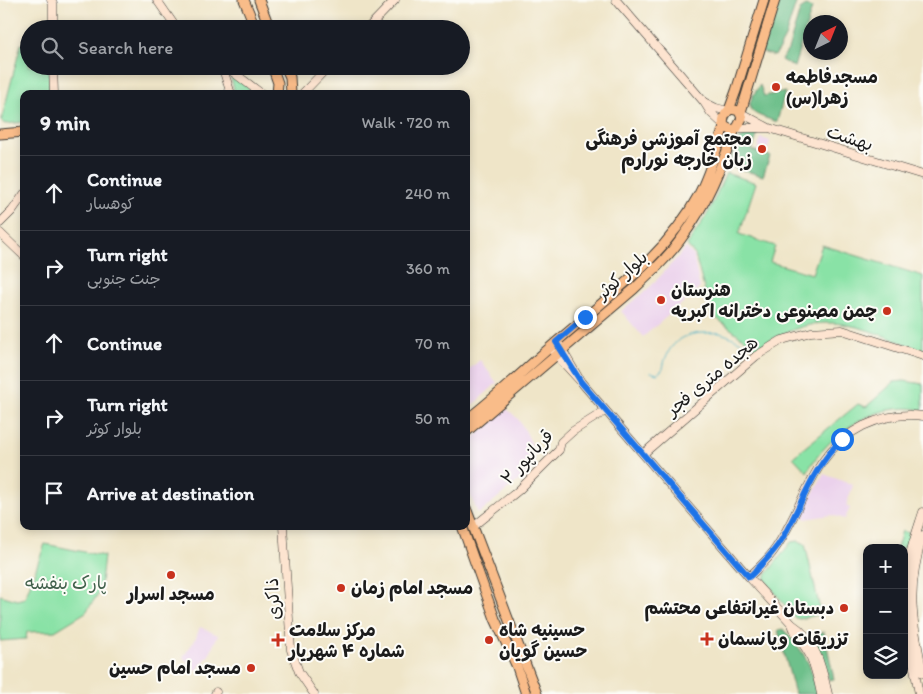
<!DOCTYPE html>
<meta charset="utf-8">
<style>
body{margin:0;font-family:Itim,"Playpen Sans Arabic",sans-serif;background:#242831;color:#f1f3f6}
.controls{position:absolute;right:15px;bottom:15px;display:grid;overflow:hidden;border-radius:10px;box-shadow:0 2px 8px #0003}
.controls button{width:45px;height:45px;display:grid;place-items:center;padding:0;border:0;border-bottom:1px solid #363941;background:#171b24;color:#f1f3f6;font:25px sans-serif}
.compass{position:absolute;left:803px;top:15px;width:45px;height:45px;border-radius:50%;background:#171b24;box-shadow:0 2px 8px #0003;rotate:43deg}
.stop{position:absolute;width:15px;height:15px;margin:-11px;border:4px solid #1a73e8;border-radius:50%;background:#fff}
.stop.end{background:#1a73e8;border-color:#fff;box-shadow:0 1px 5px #0008}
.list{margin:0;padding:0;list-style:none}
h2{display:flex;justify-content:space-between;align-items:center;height:65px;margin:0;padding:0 20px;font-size:21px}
h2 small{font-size:16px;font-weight:400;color:#9ea1a6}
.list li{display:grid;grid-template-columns:32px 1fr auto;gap:15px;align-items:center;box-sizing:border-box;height:75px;padding:0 20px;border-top:1px solid #363941}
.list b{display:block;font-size:19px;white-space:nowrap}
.list p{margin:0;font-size:16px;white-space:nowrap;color:#9ea1a6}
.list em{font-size:16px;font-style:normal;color:#9ea1a6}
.icon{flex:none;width:28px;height:28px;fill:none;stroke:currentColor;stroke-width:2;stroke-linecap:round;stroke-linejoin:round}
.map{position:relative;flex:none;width:923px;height:694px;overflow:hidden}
.search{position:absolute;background:#171b24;box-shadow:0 2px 8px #0003;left:20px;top:20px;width:450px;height:55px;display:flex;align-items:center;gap:12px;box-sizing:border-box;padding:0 18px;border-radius:28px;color:#9ea1a6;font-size:19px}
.panel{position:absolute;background:#171b24;box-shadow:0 2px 8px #0003;left:20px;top:90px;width:450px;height:440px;border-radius:10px}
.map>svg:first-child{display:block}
.built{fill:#ebd1ec}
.green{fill:#89e2a6;stroke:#527f61}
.forest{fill:#6ec08b;stroke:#456e54}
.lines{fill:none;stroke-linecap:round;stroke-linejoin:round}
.stream{stroke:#44aec3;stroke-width:1}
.secondary-casing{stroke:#3c3a36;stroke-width:9}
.primary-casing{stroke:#3c3a36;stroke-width:11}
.secondary{stroke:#fde4d0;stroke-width:8}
.primary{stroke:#f9bc89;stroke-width:9}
.route{stroke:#1a73e8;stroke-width:6}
.poi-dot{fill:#c8321e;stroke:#fdfcf7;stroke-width:2}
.labels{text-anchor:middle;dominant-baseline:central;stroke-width:4;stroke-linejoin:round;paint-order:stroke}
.poi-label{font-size:18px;font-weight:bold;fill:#1c1c1c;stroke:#fdfcf7;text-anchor:start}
.street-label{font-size:18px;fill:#1c1c1c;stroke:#fdfcf7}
.park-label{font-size:18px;fill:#42614c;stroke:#fdfcf7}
</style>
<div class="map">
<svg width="923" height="694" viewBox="0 0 923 694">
<rect width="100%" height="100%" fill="#fdfcf7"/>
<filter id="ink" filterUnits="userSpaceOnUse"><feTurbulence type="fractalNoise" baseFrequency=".02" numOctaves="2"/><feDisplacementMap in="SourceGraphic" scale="10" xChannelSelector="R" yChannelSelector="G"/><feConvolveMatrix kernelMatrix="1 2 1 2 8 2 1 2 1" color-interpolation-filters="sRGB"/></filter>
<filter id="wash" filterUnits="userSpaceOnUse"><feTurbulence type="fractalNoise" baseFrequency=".0096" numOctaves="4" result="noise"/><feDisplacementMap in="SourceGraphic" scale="20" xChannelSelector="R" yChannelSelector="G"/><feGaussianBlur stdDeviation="1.12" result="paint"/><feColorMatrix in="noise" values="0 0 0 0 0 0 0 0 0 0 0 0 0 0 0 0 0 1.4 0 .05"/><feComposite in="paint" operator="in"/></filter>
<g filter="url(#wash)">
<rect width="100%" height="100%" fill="#efe5c8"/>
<path class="built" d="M761,138l9,3 -6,19 -9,-3z
M686,248l7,7 7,33 -57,49 -22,-26 30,-25z
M480,360l17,23 -31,28v-39z
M506,408l12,11 8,13 8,17 1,18 -57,47 -12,-30v-39z
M824,474l29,11 -7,21 4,2 -5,11 -14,-4 -26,4 -2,-8z
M200,627l18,8 -9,20 -13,16 -13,-14 12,-17z"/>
<path class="green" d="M21,44l8,2v20h20l1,28h-26v28l-19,2 -4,-3z
M230,73l26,21h-21z
M726,173l30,10 -17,51 36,12 -5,16 42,12 10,-29 101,31v74c-28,-9 -67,-28 -96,-27 -25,0 -50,13 -71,25l-45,-34 -16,-59 -8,-10 21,-32z
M904,381l19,3v26c-46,-10 -94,23 -116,62l-14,-15 65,-53 8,3 28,-25z
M902,531l10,3 -7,25 -1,-11h-7z
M799,541l6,3 16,70 -21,5 -5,-1 -30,-38 1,-5 25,-33z
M45,544l59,12 -4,35 -14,21 -31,19 -28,1 -1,7 -26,2v-46l17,5 8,-2z"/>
<path class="forest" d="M780,0h17l-13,40 -9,16 -14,-4z
M806,6l6,2 -18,59 -13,-7 7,-10 12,-40z
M760,85l4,11 21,-4 -8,30c-25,-9 -37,-10 -17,-37z
M751,132l7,1 -6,17 18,6 -7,20 -34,-10 9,-26z
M783,629c21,24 28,32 34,65h-22l-17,-64z
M824,632l10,47 -5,1 -8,-25 -15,-20z"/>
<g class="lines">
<path class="stream" d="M651,372l6,2 6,-5c3,-23 18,-36 42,-36 5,0 11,-1 15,0 9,2 17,8 25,10"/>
</g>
</g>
<g filter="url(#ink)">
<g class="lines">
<defs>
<path id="secondary" d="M51,0l2,3v26
M157,0l20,29
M616,0l88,102
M367,29l28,-29
M53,66l1,28
M222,66l9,28
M225,66l37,28
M302,94l27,-28
M724,125l-13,-12 -7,-11 12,6 12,3
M737,128h32l-28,-15
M769,128l154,47
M0,223l12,-12 12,-17
M0,233l24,23
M550,348l31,34 -21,-36
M581,382l168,195 43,47c24,15 30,44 36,70
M643,454l113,-98 26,-16 29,-8 31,-2 81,26
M283,526l8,124 8,22 15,22
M473,527l46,-37 40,-40 2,-8 12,-11 32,-20
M923,535c-17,55 -11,83 0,138
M749,577c9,-9 19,-17 26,-28 30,-43 36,-97 88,-123 19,-9 39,-13 60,-10
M792,624c3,11 10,18 16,28 7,12 10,28 13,42
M215,694l1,-2
M919,694c-6,-34 -16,-69 -14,-103 0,-28 10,-54 18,-79"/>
<path id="primary" d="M244,0l12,29
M259,0l11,29
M272,66l6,17 -1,11
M285,66l5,11 1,17
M731,109l8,2 3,7 -5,10 -6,2 -7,-4c-2,-6 1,-14 7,-17z
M729,110l7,-19 28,-91
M741,112l34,-112
M0,134l24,-2
M466,420c33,-25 63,-55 95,-82 51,-44 106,-84 138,-144 11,-22 18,-45 25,-68
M466,432l168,-143c17,-16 34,-32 47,-50 25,-33 40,-72 54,-110
M466,508l71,186
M462,526l33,93 22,48 9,27"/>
</defs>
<use href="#secondary" class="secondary-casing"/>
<use href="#primary" class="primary-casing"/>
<use href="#secondary" class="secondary"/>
<use href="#primary" class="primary"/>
</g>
</g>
<g class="lines" filter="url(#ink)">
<path class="route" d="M585,317l-29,25 25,40 168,195c12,-12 24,-23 33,-38 21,-36 29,-69 60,-100"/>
</g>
<g class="poi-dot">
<circle cx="776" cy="87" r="5"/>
<circle cx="762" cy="149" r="5"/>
<circle cx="661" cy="300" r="5"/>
<circle cx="887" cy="311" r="5"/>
<circle cx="171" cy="575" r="5"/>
<circle cx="341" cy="588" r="5"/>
<circle cx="844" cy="608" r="5"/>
<path d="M704.5 631.5h5v5h5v5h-5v5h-5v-5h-5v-5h5z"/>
<path d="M275.5 632.5h5v5h5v5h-5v5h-5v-5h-5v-5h5z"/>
<circle cx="489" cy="640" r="5"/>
<circle cx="251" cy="668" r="5"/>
</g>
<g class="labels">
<g class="poi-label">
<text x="786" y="77">مسجدفاطمه<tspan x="786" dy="21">زهرا(س)</tspan></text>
<text x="752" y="139" text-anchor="end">مجتمع آموزشی فرهنگی<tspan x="752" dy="21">زبان خارجه نورارم</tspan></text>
<text x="671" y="290">هنرستان<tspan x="671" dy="21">دخترانه اکبریه</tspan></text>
<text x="877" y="311" text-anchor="end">چمن مصنوعی</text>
<text x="351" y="588">مسجد امام زمان</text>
<text x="171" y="594" text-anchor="middle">مسجد اسرار</text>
<text x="834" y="608" text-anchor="end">دبستان غیرانتفاعی محتشم</text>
<text x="289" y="630">مرکز سلامت<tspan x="289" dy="21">شماره ۴ شهریار</tspan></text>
<text x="499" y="630">حسینیه شاه<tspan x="499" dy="21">حسین گویان</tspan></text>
<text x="718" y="639">تزریقات وپانسمان</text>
<text x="241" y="668" text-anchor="end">مسجد امام حسین</text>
</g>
<g class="street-label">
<text transform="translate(850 138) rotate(18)">بهشت</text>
<text transform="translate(622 275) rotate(-42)">بلوار کوثر</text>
<text transform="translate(712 376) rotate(-40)">هجده متری فجر</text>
<text transform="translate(527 457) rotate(-47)">قربانپور ۲</text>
<text transform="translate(273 599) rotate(-94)">ذاکری</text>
</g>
<g class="park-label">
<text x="66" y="583">پارک بنفشه</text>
</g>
</g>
</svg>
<div class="controls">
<button>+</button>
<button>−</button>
<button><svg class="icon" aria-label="layers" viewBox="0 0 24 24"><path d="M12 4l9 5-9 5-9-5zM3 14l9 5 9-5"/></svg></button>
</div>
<svg class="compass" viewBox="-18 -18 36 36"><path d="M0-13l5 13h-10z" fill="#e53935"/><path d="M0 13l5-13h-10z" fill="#9ea1a6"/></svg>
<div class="stop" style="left:842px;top:439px"></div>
<div class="stop end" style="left:585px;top:317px"></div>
<div class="search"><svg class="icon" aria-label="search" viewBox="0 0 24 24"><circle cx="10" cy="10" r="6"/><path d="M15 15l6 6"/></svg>Search here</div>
<section class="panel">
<h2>9 min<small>Walk · 720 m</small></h2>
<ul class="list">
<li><svg class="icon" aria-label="ahead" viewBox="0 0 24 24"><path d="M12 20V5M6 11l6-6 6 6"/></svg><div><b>Continue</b><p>کوهسار</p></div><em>240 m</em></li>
<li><svg class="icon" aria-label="right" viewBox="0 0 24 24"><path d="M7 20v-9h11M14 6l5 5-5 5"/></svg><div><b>Turn right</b><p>جنت جنوبی</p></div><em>360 m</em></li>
<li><svg class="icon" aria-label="ahead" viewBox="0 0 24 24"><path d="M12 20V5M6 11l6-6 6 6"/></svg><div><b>Continue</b></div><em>70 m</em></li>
<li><svg class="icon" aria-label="right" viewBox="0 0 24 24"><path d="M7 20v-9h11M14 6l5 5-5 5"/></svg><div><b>Turn right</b><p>بلوار کوثر</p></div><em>50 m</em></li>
<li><svg class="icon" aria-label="arrive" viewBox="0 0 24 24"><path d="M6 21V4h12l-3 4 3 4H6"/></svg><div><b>Arrive at destination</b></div></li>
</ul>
</section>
</div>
